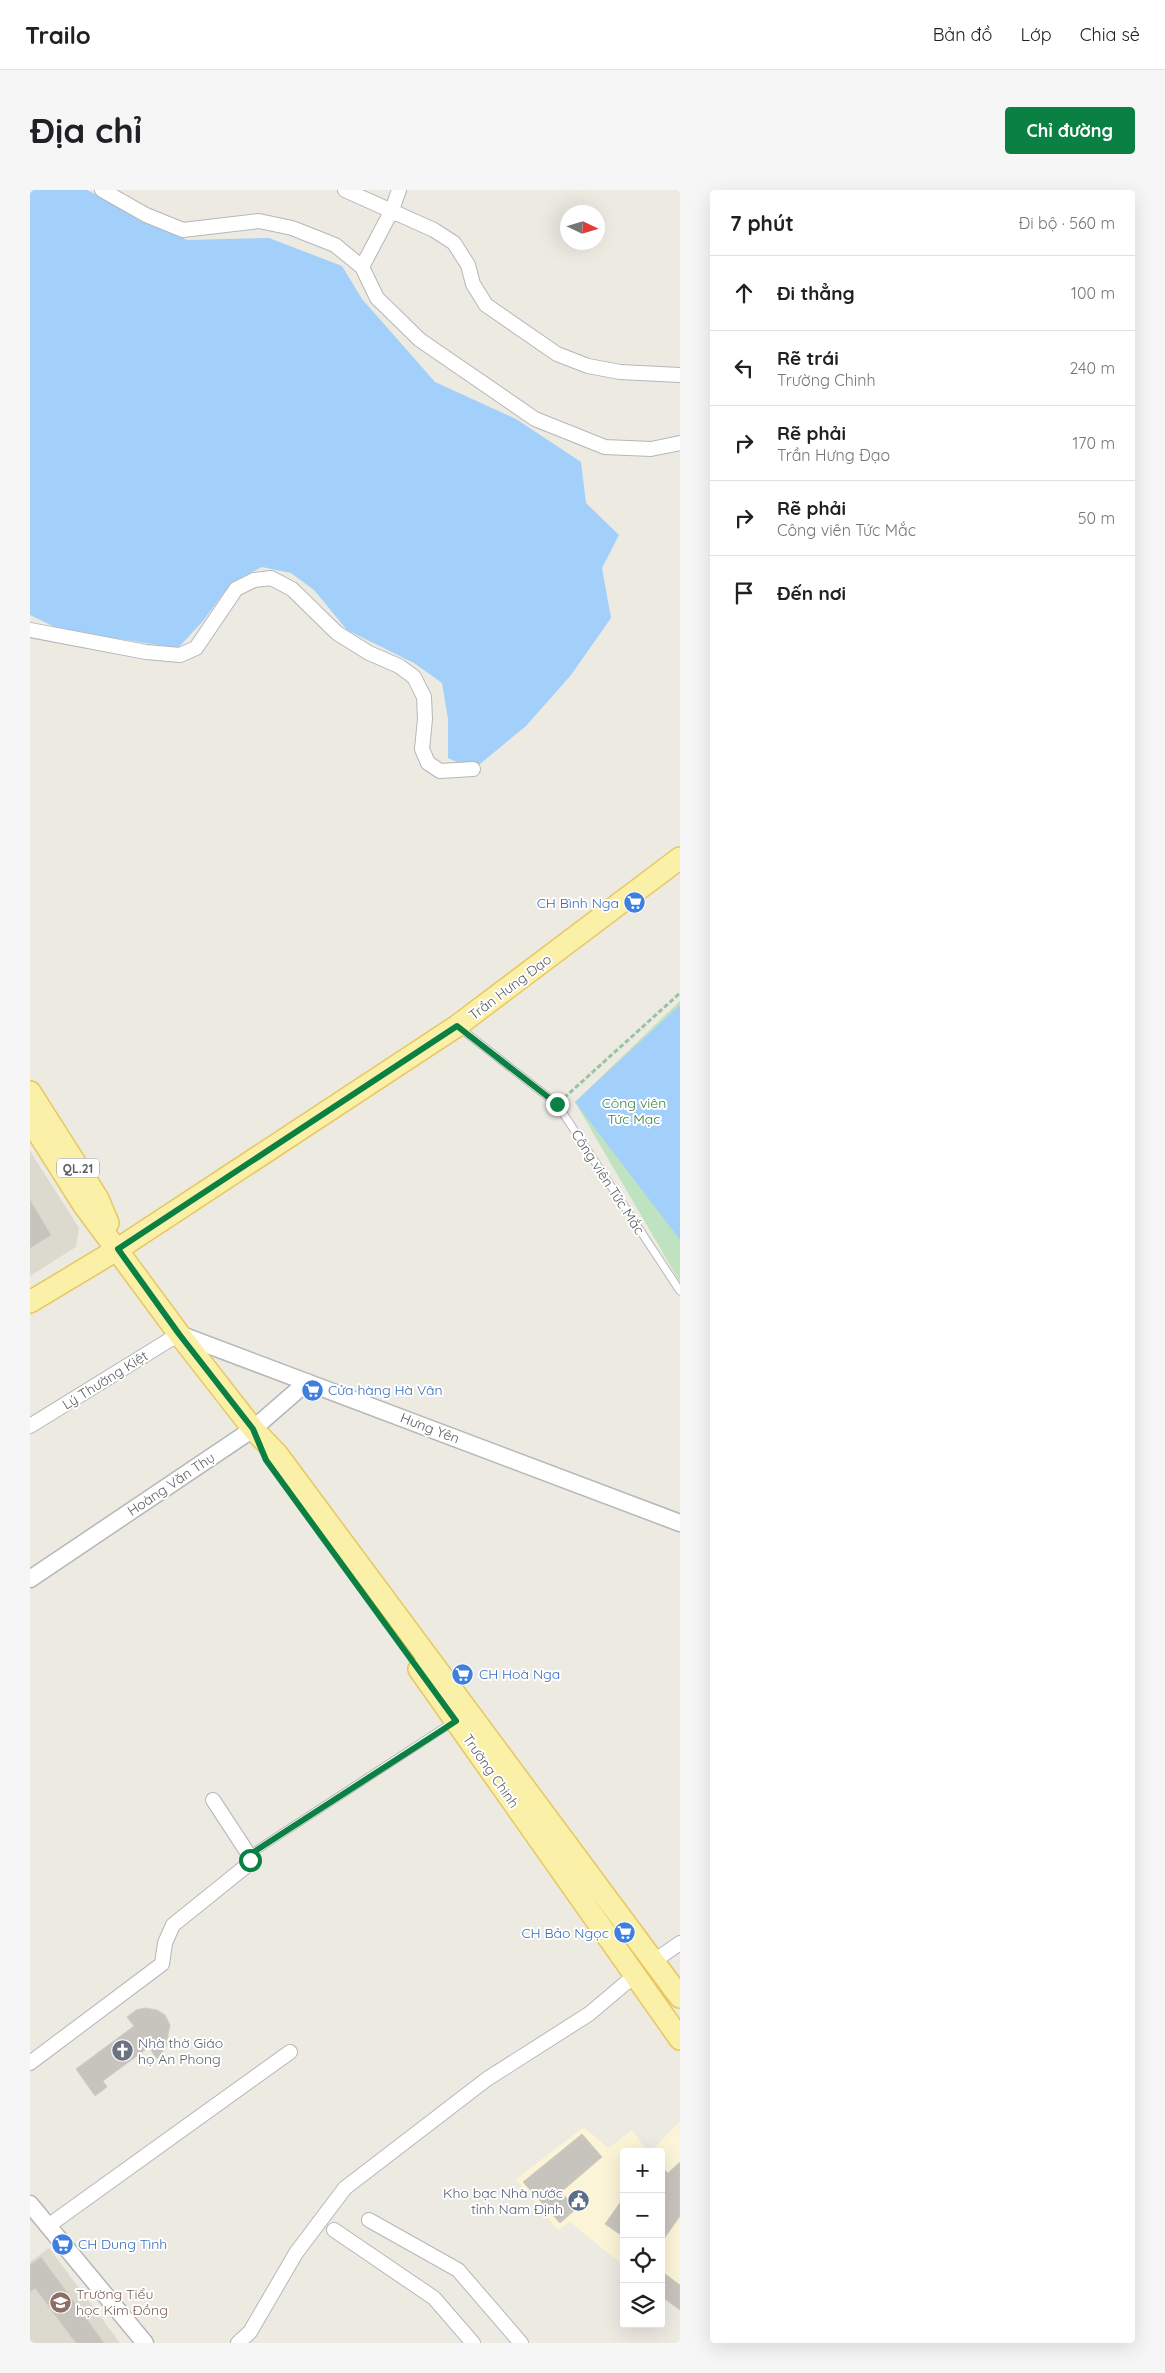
<!DOCTYPE html>
<html lang="vi">
<meta charset="utf-8">
<style>
body{margin:0;font-family:Quicksand,sans-serif;background:#f6f6f6;color:#202124}
.controls{position:absolute;right:15px;bottom:15px;display:grid;overflow:hidden;border-radius:5px;box-shadow:0 5px 20px #0002}
.controls button{width:45px;height:45px;display:grid;place-items:center;padding:0;border:0;border-bottom:1px solid #e0e0e0;background:#fff;color:#202124;font:25px sans-serif}
.compass{position:absolute;left:530px;top:15px;width:45px;height:45px;border-radius:50%;background:#fff;box-shadow:0 5px 20px #0002;rotate:94deg}
.stop{position:absolute;width:15px;height:15px;margin:-11px;border:4px solid #0b8043;border-radius:50%;background:#fff}
.stop.end{background:#0b8043;border-color:#fff;box-shadow:0 1px 5px #0008}
.list{margin:0;padding:0;list-style:none}
h2{display:flex;justify-content:space-between;align-items:center;height:65px;margin:0;padding:0 20px;font-size:21px}
h2 small{font-size:16px;font-weight:400;color:#757577}
.list li{display:grid;grid-template-columns:32px 1fr auto;gap:15px;align-items:center;box-sizing:border-box;height:75px;padding:0 20px;border-top:1px solid #e0e0e0}
.list b{display:block;font-size:19px;white-space:nowrap}
.list p{margin:0;font-size:16px;white-space:nowrap;color:#757577}
.list em{font-size:16px;font-style:normal;color:#757577}
.icon{flex:none;width:28px;height:28px;fill:none;stroke:currentColor;stroke-width:2;stroke-linecap:round;stroke-linejoin:round}
.map{position:relative;flex:none;width:650px;height:2153px;overflow:hidden;border-radius:5px}
header{display:flex;align-items:center;gap:30px;box-sizing:border-box;height:70px;padding:0 25px;background:#fff;border-bottom:1px solid #e0e0e0}
header strong{font-size:24px}
nav{display:flex;gap:28px;margin-inline-start:auto;font-size:18px}
.intro{display:flex;align-items:center;justify-content:space-between;box-sizing:border-box;height:120px;padding:0 30px}
h1{margin:0;font-size:35px}
.button{padding:12px 22px;border-radius:5px;background:#0b8043;color:#fff;font-size:18px;font-weight:700}
main{display:flex;gap:30px;padding:0 30px}
aside{flex:1;background:#fff;border-radius:5px;box-shadow:0 5px 20px #0002}
.map>svg:first-child{display:block}
.commercial{fill:#fbf4d7}
.education{fill:#dcd9cf}
.green{fill:#bfe2c0}
.water{fill:#a3d0fa}
.building{fill:#c7c4be;stroke:#d0ccc0}
.lines{fill:none;stroke-linecap:round;stroke-linejoin:round}
.service-casing{stroke:#b4b7bb;stroke-width:9}
.minor-casing{stroke:#b4b7bb;stroke-width:16}
.tertiary-casing{stroke:#b4b7bb;stroke-width:19}
.primary-casing{stroke:#e8c75e;stroke-width:24}
.path{stroke:#99c2a6;stroke-width:3;stroke-dasharray:5 2.5;stroke-linecap:butt}
.service{stroke:#fff;stroke-width:7}
.minor{stroke:#fff;stroke-width:14}
.tertiary{stroke:#fff;stroke-width:16}
.primary{stroke:#faf0a8;stroke-width:21}
.route{stroke:#0b8043;stroke-width:6}
.labels{text-anchor:middle;dominant-baseline:central;stroke-width:4;stroke-linejoin:round;paint-order:stroke}
.shield{fill:#fff;stroke:#8c8e90;stroke-width:1}
.shield-label{font-size:12px;font-weight:bold;fill:#5a5d61}
.shop-label{font-size:14px;fill:#366cbe;stroke:#fff;text-anchor:start}
.street-label{font-size:14px;fill:#5a5d61;stroke:#fff}
.park-label{font-size:14px;fill:#39813f;stroke:#fff}
.worship-label{font-size:14px;fill:#5b616d;stroke:#fff;text-anchor:start}
.service-label{font-size:14px;fill:#4e5e75;stroke:#fff;text-anchor:end}
.education-label{font-size:14px;fill:#785e54;stroke:#fff;text-anchor:start}
</style>
<header>
<strong>Trailo</strong>
<nav><a>Bản đồ</a><a>Lớp</a><a>Chia sẻ</a></nav>
</header>
<div class="intro"><h1>Địa chỉ</h1><a class="button">Chỉ đường</a></div>
<main>
<div class="map">
<svg width="650" height="2153" viewBox="0 0 650 2153">
<rect width="100%" height="100%" fill="#eceae1"/>
<path class="commercial" d="M650,1931v189l-19,-14v-144h-11z
M554,1937l24,21 24,-18 16,22h-24v114l-54,-44 -12,8 -42,-51z"/>
<path class="education" d="M0,961l49,77 -3,19 -46,29z
M19,2058l71,95h-90v-81z"/>
<path class="green" d="M650,811v281l-105,-180z"/>
<path class="water" d="M0,0h57l100,50 82,-2 73,28 20,33 73,83 81,37 65,43 5,41 33,32 -17,33 9,50 -40,57 -45,51 -46,38 -23,-2 -9,-4v-39l-6,-36 -28,-20 -67,-33 -33,-40 -23,-17 -29,-6 -31,16 -28,38 -25,27 -117,-18 -31,-15z
M650,815v235l-105,-138z"/>
<path class="building" d="M0,1010l21,35 -21,13z
M115,1818l12,2 8,5 5,10 -4,21 -9,13 -8,-12 -46,34 4,6 -12,9 -19,-27 58,-43 -7,-9 9,-7z
M552,1944l20,23 -41,35 15,17 -16,14 -37,-41z
M650,1972v54l-19,27v-76l7,6z
M594,2007v40l-19,-13z
M11,2067l63,86h-28l-41,-55 -5,4v-27z
M631,2081l19,14v25l-19,-14z"/>
<g class="lines">
<defs>
<path id="service" d="M430,838l97,76 123,187
M219,1665l204,-133"/>
<path id="minor" d="M72,0l44,25 37,15 76,-9 33,7 43,17 27,22 15,31 43,42 115,79 70,28 46,2 29,-6
M315,0l89,40 20,13 14,22 5,19 13,21 71,49 31,12 32,6 60,3
M332,77l30,-57 7,-20
M0,440l116,22 34,3 16,-7 40,-59 18,-9 17,-2 21,11 45,44 32,20 30,13 15,11 10,20 1,22 -3,30 6,14 12,8 33,-2
M0,1236l149,-92
M624,1771l26,-18
M0,1873l132,-99 3,-21 8,-18 72,-58 5,-7 -1,-5 -36,-55
M339,2030l89,50 63,73
M18,2036l242,-174
M304,2040l100,68 39,45
M208,2153l12,-11 46,-79 49,-65 142,-109 102,-65 45,-38"/>
<path id="tertiary" d="M149,1144l501,189
M0,1389l223,-150 54,-47
M0,2014l115,139"/>
<path id="primary" d="M0,902l68,107 10,24
M0,930l53,84 96,130 74,95 24,25 403,543
M0,1112l88,-53 339,-223 223,-168
M389,1479l261,370"/>
</defs>
<use href="#service" class="service-casing"/>
<use href="#minor" class="minor-casing"/>
<use href="#tertiary" class="tertiary-casing"/>
<use href="#primary" class="primary-casing"/>
<path class="path" d="M534,908l116,-105"/>
<use href="#service" class="service"/>
<use href="#minor" class="minor"/>
<use href="#tertiary" class="tertiary"/>
<use href="#primary" class="primary"/>
</g>
<g class="lines">
<path class="route" d="M220,1670l-1,-5 207,-134 -190,-261 -13,-31 -74,-95 -61,-85 339,-223 100,78"/>
</g>
<defs>
<symbol id="supermarket-disc" viewBox="-11 -11 22 22"><circle r="9.5" fill="#3f7fe0" stroke="#fff"/><path d="M-6-5.5h2.5l.6 2H6L4.5 2H-2.5L-4.4-4H-6ZM-1.5 3.2a1.3 1.3 0 1 0 .1 0ZM3 3.2a1.3 1.3 0 1 0 .1 0Z" fill="#fff"/></symbol>
<symbol id="church-disc" viewBox="-11 -11 22 22"><circle r="9.5" fill="#6b7280" stroke="#fff"/><path d="M-1.2-6h2.4v3.5h3.3v2.4h-3.3V6h-2.4V-.1h-3.3v-2.4h3.3Z" fill="#fff"/></symbol>
<symbol id="civic-disc" viewBox="-11 -11 22 22"><circle r="9.5" fill="#5c6f8a" stroke="#fff"/><path d="M-.6-6.5H3V-4.5H.6V-3L4-1V1h2V6H-6V1h2V-1L-.6-3ZM-1.2 2.5V6h2.4V2.5Z" fill="#fff"/></symbol>
<symbol id="school-disc" viewBox="-11 -11 22 22"><circle r="9.5" fill="#8d6e63" stroke="#fff"/><path d="M0-5L7-2L0 1L-7-2ZM-4 1L0 2.5L4 1V4Q0 6-4 4Z" fill="#fff"/></symbol>
</defs>
<g fill-rule="evenodd">
<use href="#supermarket-disc" x="592" y="700" width="25" height="25"/>
<use href="#supermarket-disc" x="270" y="1188" width="25" height="25"/>
<use href="#supermarket-disc" x="420" y="1472" width="25" height="25"/>
<use href="#supermarket-disc" x="582" y="1730" width="25" height="25"/>
<use href="#church-disc" x="80" y="1848" width="25" height="25"/>
<use href="#civic-disc" x="536" y="1998" width="25" height="25"/>
<use href="#supermarket-disc" x="20" y="2042" width="25" height="25"/>
<use href="#school-disc" x="18" y="2100" width="25" height="25"/>
</g>
<g class="labels">
<rect class="shield" x="27" y="968.5" width="42" height="19" rx="4"/>
<g class="shield-label">
<text x="48" y="978">QL.21</text>
</g>
<g class="shop-label">
<text x="589" y="713" text-anchor="end">CH Bình Nga</text>
<text x="298" y="1200">Cửa hàng Hà Vân</text>
<text x="449" y="1484">CH Hoà Nga</text>
<text x="579" y="1743" text-anchor="end">CH Bảo Ngọc</text>
<text x="48" y="2054">CH Dung Tình</text>
</g>
<g class="street-label">
<text transform="translate(480 797) rotate(-37)">Trần Hưng Đạo</text>
<text transform="translate(578 992) rotate(57)">Công viên Tức Mắc</text>
<text transform="translate(75 1190) rotate(-32)">Lý Thường Kiệt</text>
<text transform="translate(400 1238) rotate(21)">Hưng Yên</text>
<text transform="translate(141 1294) rotate(-34)">Hoàng Văn Thụ</text>
<text transform="translate(461 1581) rotate(55)">Trường Chinh</text>
</g>
<g class="park-label">
<text x="604" y="913">Công viên<tspan x="604" dy="16">Tức Mạc</tspan></text>
</g>
<g class="worship-label">
<text x="108" y="1853">Nhà thờ Giáo<tspan x="108" dy="16">họ An Phong</tspan></text>
</g>
<g class="service-label">
<text x="533" y="2003">Kho bạc Nhà nước<tspan x="533" dy="16">tỉnh Nam Định</tspan></text>
</g>
<g class="education-label">
<text x="46" y="2104">Trường Tiểu<tspan x="46" dy="16">học Kim Đồng</tspan></text>
</g>
</g>
</svg>
<div class="controls">
<button>+</button>
<button>−</button>
<button><svg class="icon" aria-label="locate" viewBox="0 0 24 24"><circle cx="12" cy="12" r="6"/><path d="M12 2v4M12 18v4M2 12h4M18 12h4"/></svg></button>
<button><svg class="icon" aria-label="layers" viewBox="0 0 24 24"><path d="M12 4l9 5-9 5-9-5zM3 14l9 5 9-5"/></svg></button>
</div>
<svg class="compass" viewBox="-18 -18 36 36"><path d="M0-13l5 13h-10z" fill="#e53935"/><path d="M0 13l5-13h-10z" fill="#757577"/></svg>
<div class="stop" style="left:220px;top:1670px"></div>
<div class="stop end" style="left:527px;top:914px"></div>
</div>
<aside>
<h2>7 phút<small>Đi bộ · 560 m</small></h2>
<ul class="list">
<li><svg class="icon" aria-label="ahead" viewBox="0 0 24 24"><path d="M12 20V5M6 11l6-6 6 6"/></svg><div><b>Đi thẳng</b></div><em>100 m</em></li>
<li><svg class="icon" aria-label="left" viewBox="0 0 24 24"><path d="M17 20v-9H6M10 6l-5 5 5 5"/></svg><div><b>Rẽ trái</b><p>Trường Chinh</p></div><em>240 m</em></li>
<li><svg class="icon" aria-label="right" viewBox="0 0 24 24"><path d="M7 20v-9h11M14 6l5 5-5 5"/></svg><div><b>Rẽ phải</b><p>Trần Hưng Đạo</p></div><em>170 m</em></li>
<li><svg class="icon" aria-label="right" viewBox="0 0 24 24"><path d="M7 20v-9h11M14 6l5 5-5 5"/></svg><div><b>Rẽ phải</b><p>Công viên Tức Mắc</p></div><em>50 m</em></li>
<li><svg class="icon" aria-label="arrive" viewBox="0 0 24 24"><path d="M6 21V4h12l-3 4 3 4H6"/></svg><div><b>Đến nơi</b></div></li>
</ul>
</aside>
</main>
